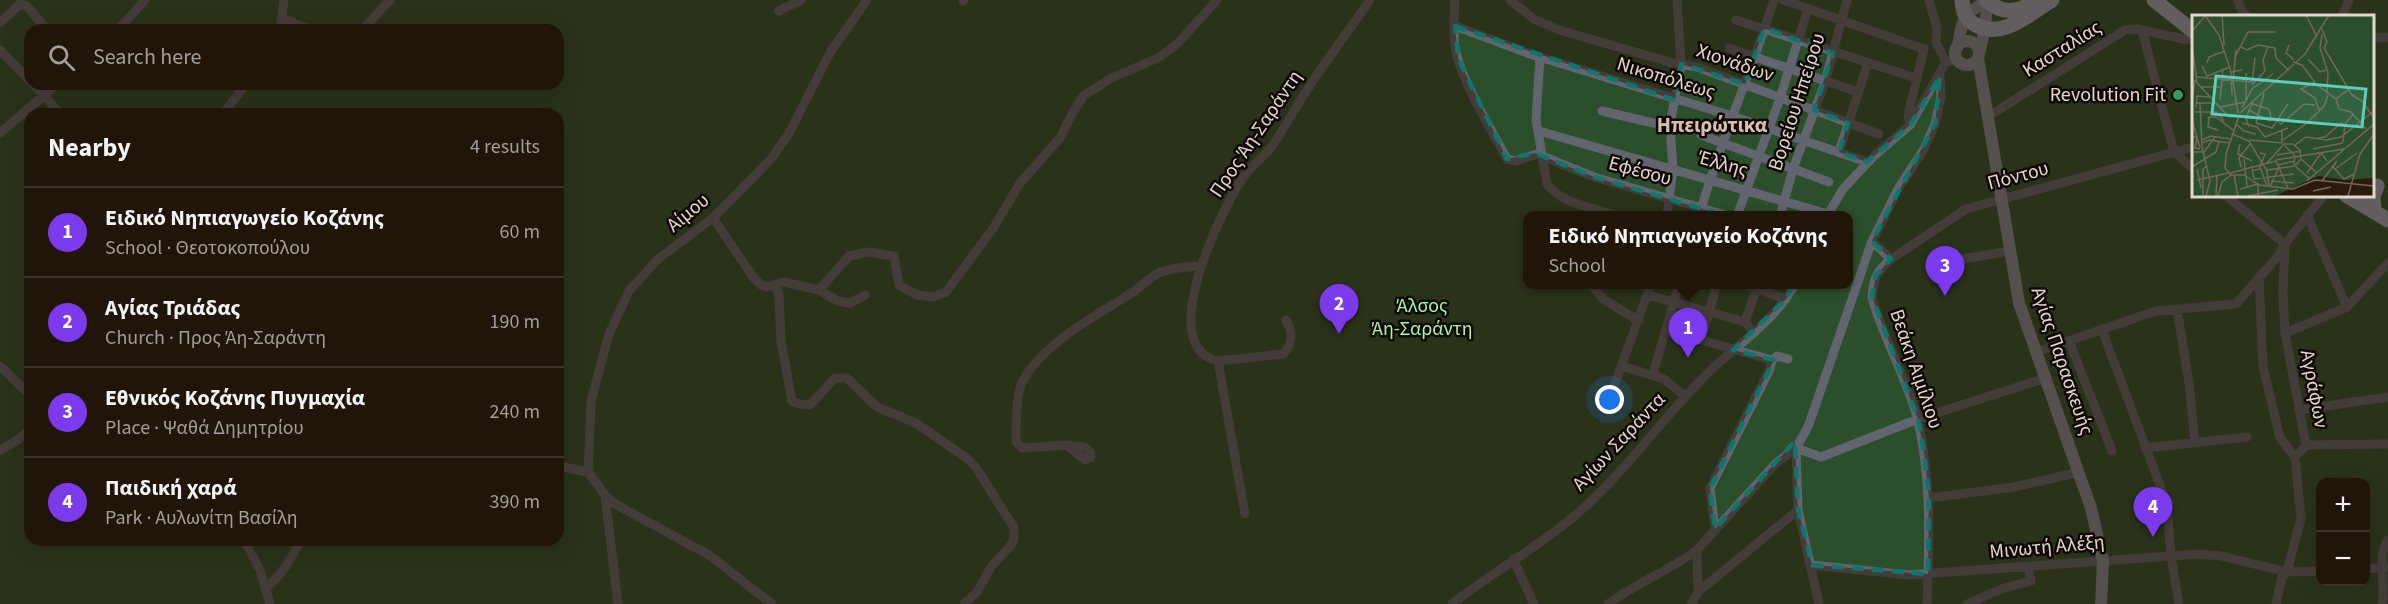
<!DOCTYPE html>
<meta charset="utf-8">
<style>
body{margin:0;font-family:"Source Sans 3",sans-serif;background:#2d2117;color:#f1f3f6}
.controls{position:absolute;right:18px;bottom:18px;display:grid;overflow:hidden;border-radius:12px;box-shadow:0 6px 24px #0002}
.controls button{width:54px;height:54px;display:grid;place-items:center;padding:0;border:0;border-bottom:2px solid #3e332a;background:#211409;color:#f1f3f6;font:30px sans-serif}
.you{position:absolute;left:1610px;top:400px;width:21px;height:21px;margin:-15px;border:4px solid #fff;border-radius:50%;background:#1a73e8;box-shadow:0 0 0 9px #1a73e833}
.badge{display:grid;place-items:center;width:39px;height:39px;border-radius:50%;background:#7c3aed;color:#fff;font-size:20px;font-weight:700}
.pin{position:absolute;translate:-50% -50px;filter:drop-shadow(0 2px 3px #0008)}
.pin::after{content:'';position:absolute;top:32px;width:21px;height:18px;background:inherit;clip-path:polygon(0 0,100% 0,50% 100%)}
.popup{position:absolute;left:1523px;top:211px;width:330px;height:78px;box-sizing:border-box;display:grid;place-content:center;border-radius:12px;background:#211409;filter:drop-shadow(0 2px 4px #0005);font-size:20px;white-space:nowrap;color:#a29e9c}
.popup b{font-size:22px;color:#f1f3f6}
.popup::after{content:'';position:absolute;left:50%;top:100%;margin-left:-12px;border:12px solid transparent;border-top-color:#211409}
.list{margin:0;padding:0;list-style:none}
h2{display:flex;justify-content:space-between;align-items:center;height:78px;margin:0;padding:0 24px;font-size:26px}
h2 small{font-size:20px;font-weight:400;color:#a29e9c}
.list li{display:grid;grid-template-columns:39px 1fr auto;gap:18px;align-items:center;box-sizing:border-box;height:90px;padding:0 24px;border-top:2px solid #3e332a}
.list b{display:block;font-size:22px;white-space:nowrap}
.list p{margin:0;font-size:20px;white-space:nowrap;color:#a29e9c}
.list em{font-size:20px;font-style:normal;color:#a29e9c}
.icon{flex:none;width:33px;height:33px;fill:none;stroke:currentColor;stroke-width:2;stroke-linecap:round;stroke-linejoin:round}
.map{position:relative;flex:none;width:2388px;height:604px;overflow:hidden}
.search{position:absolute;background:#211409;box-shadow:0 6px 24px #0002;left:24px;top:24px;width:540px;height:66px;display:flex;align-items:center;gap:15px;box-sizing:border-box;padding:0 21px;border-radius:18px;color:#a29e9c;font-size:22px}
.panel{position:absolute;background:#211409;box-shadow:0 6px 24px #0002;left:24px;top:108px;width:540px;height:438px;border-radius:18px}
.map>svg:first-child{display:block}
.green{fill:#2b4f2a;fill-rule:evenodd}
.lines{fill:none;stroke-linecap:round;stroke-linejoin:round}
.street{stroke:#62656f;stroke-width:9}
.secondary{stroke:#888e9e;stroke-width:12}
.primary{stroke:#a5adc1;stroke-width:15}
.marked{fill:none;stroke:#0f766e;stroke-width:4.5;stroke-dasharray:12 8;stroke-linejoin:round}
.leisure-dot{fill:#2e9e5b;stroke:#0e0703;stroke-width:2}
.labels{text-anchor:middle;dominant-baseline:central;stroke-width:5;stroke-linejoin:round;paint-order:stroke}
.street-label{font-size:20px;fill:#e2d6cd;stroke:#0e0703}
.poi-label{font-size:20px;fill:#e2d6cd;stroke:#0e0703;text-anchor:end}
.park-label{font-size:20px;fill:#a4f5a1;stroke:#0e0703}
.neighbourhood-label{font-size:21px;font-weight:bold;fill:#d7bfad;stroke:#0e0703}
.inset-road{fill:none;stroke:#756659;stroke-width:1.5}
.view{fill:#5bcebc;fill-opacity:0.15;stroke:#5bcebc;stroke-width:3}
.inset-edge{fill:none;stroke:#e2d6cd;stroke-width:3}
</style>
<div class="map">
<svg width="2388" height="604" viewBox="0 0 2388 604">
<rect width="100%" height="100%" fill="#2c1b0c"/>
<path class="green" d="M0,0h2388v604h-2388zM2193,16h179v179h-179zM30,30h528v54h-528zM30,114h528v426h-528zM1528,216h320v68h-320zM2320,482h46v100h-46z"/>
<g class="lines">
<path class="street" d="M1455,0c-1,15 -2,32 0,47 5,32 36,82 52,112l9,2 21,-7 57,23 135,39
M1510,0l24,19 25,11 114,33 24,4 182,67
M1783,0l141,49 -16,66 2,10
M1929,0l8,28 -1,14 10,20
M2237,0l6,13 4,3
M963,1l1,-1
M779,11l22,-11
M2342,16l7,-16
M282,18l28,12
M1736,20l180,58
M0,23l20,-19 7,2 20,24
M1455,26l78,29 199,61 135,46
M118,30l27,-30
M280,30l4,-30
M362,30l28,-30
M2142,30l32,122 19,17
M2372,38l16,-1
M1729,48l129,44
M0,50l30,31
M1540,57l-4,63 11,64c14,20 50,25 72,32
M33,84l28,30
M1602,111l51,12 17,2
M223,114l23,-30
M1989,116l136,-86 12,-1 51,11 5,-2
M1539,131l289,83
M0,133l57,-49
M1701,135l128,47
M1839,152l29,-89
M2225,195l60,49
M2307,215l40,92
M1667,216l6,-47 -3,-44 11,-61 -4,-64
M1699,216c21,-74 52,-143 75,-216
M1737,216l43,-118 28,-89
M1780,216l13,-47 32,-87 22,-82
M1827,216l16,-27 32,-34 35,-30 36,-63 11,-3
M713,218l41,60 7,7 7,2 16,-5 35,8 30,-34 20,-4 25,4 5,29 18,10 16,2 13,-5 48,-65 26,-44 40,-45 13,-26 11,-17 28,-17 48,-21 18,-14 39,-43
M1872,241l19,18 75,-50 227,-62
M1891,259c-14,12 -18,20 -19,38 11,42 36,82 46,124 14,61 11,122 9,183
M1945,262l65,-11
M2259,277l4,90 17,71 15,19
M1591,284l12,15 36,22
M1717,284l-16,56 71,20 5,-4 11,3
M1744,284l42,15
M776,285l3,11 2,45 11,60 7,3 11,1 25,-27h12l30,29 39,16 49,34 10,9 39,62v11l-3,6 -20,22 -14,25 -13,12
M819,290l19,11 12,2 15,-8
M1648,295l97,27 9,11
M2177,309l12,74 6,59
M1286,320c7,12 7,24 -3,34l-65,7c-64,-14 3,-150 24,-182 9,-13 22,-22 31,-34 12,-18 22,-37 34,-55 20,-31 42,-60 63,-90
M1745,322l13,-38
M2102,330l65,174 4,52 8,48
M2285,333l62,-26 41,-44
M2069,341l43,110
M2036,352l120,-41 80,-7 43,-49 6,-11 39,-49
M1218,361l27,153
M0,366l30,29
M1622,366l42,13 22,18
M1653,374l26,-90
M1606,408l45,-124
M2299,410l89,-13
M1066,445l19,2 6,7 -1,4 -5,2 -19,-15 -44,3 -6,-6c0,-15 0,-47 6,-60 23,-41 73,-65 111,-90 9,-5 16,-15 26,-19 12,-6 28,-6 41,-7
M2306,445l82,-1
M1796,448l25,9 97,-38 128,-41
M1796,448l2,62 21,94
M2145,448l102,-11
M0,450l19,-11 11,-10
M558,466l30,6 17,23 10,9 94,51 63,49
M588,472l3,-71 18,-67 20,-43 29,-32 55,-41 58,-59 17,-24 43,-84 36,-51
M605,495l13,109
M1929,498l85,-11 66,-15
M1715,529l-5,-41 60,-119 2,-9
M244,540l16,30 10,34
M1697,550l1,42
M1513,559l21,45
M1812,565l96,10 290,-21 23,2 66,16 33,-1
M2366,569l21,-2
M267,587c16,-13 24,-29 34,-47
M1452,604c40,-32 87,-57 126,-91 49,-43 85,-96 131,-141 30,-29 65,-50 86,-88
M1608,604c28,-21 61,-33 89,-54l79,-87 20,-15 12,-21 64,-186 26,-52 26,-40 11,-25 6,-27 -1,-21
M1691,604l7,-12 100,-82
M1967,604l34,-15 30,-8 -3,-14
M2276,604l6,-27 5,-5 14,-54 -6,-61 11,-12 -21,-112 -2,-40 2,-49
M2382,604c4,-18 -5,-51 6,-64"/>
<path class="secondary" d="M1955 53a12 12 0 1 1 24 0a12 12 0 1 1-24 0Z
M1958,46c4,-25 5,-34 29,-44l-2,27 -6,25
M1978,58l41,245 72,205 12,53 -2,43"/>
<path class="primary" d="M1962,0c1,11 2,18 12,24 27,17 55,-10 78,-24
M1986,0c15,14 30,13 47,3
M2154,0l39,31
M2346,195l42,25
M2374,212l-1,-16 4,-10"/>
</g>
<path d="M0 0H2388V604H0ZM1455,26l220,74 6,-36 64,20 19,-55 5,1 64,23 -19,57 34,13 -9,29 28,10 43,-37 30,-49 -5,48 -63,117 19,18 -15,16 -4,22 46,122 6,32 5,47 -1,76 -116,-9 -14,-55 -3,-69 -80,88 -5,-41 64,-128 -41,-10 53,-51 29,-57 -221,-65 -59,-24 -28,6 -49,-101z" fill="#2c1b0c" fill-opacity=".55" fill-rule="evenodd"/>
<path class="marked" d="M1455,26l220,74 6,-36 64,20 19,-55 5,1 64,23 -19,57 34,13 -9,29 28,10 43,-37 30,-49 -5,48 -63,117 19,18 -15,16 -4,22 46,122 6,32 5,47 -1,76 -116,-9 -14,-55 -3,-69 -80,88 -5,-41 64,-128 -41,-10 53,-51 29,-57 -221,-65 -59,-24 -28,6 -49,-101z"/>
<circle class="leisure-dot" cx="2178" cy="95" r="6"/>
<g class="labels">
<g class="street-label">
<text transform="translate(2062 49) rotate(-32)">Κασταλίας</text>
<text transform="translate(1735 63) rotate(19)">Χιονάδων</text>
<text transform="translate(1666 78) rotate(17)">Νικοπόλεως</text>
<text transform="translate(1797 102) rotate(-72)">Βορείου Ηπείρου</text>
<text transform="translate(1256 134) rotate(-56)">Προς Άη-Σαράντη</text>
<text transform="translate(1723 164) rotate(16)">Έλλης</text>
<text transform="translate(1640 171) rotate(15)">Εφέσου</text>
<text transform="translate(2018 176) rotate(-15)">Πόντου</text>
<text transform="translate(688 213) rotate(-40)">Αίμου</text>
<text transform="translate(2062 361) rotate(71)">Αγίας Παρασκευής</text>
<text transform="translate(1916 369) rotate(71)">Βεάκη Αιμίλιου</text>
<text transform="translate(2314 389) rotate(79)">Αγράφων</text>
<text transform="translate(1619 442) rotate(-47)">Αγίων Σαράντα</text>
<text transform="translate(2047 547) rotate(-5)">Μινωτή Αλέξη</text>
</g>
<g class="poi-label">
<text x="2166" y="95">Revolution Fit</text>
</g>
<g class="park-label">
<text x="1422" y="306">Άλσος<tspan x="1422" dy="23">Άη-Σαράντη</tspan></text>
</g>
<g class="neighbourhood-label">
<text x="1712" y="125">Ηπειρώτικα</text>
</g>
</g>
<g transform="translate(2192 15)">
<rect width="182" height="182" fill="#2c1b0c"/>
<path d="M0,0h181v163l-29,2 -26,-4 -43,20h-83z" fill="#2b4f2a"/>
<path class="inset-road" d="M30,0l2,30M114,0l10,20M14,2l13,18 12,37 11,-2M130,14l5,13 -3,6 28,47 10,6 12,17M0,16l14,-16M130,20l-2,13 8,25 -1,19M0,30l5,38 32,34 10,-1 -13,38 -1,14 6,7M97,30l-3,8 8,7M49,32l6,3 11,-5 17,3 1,10 13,13M44,35l-3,31 5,32M44,40l12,-23h28M116,44l12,13 6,-2M101,47l9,3 14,19 20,15 13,-10M15,48l2,-6 16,-6M10,51l5,10 23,-9M73,56l-2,-11 5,-13M39,57l1,23M5,62l55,5M123,67l-14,7 14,9 4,12M60,68l3,-25M60,70l13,-14M8,72h20M144,84l3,10 12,3 15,17M28,85l3,-31M54,85v-27M0,87l3,-22M5,88h19M8,88l2,44 8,34 -4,15M58,88l19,6 2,9M4,92l1,-11 12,1M28,92l26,-5M50,93l10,-19 21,-15M56,95l23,11M3,97h21l8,9M48,98l65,-59 24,-39M0,105l8,28M84,105l5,4 23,-20 11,1M50,108l15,4 8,10 23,-9M64,108l16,5 16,-24M64,108l8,-30M44,109l8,7 12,3M57,112l-3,-9 7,-17M26,115l-10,-3 1,-10h7l17,13M40,119l17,7M0,122h5l-2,11 5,1M149,122l33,-26M126,123l7,-1 16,-14 4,2M10,125l9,-4 19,3M58,125l32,3v-12M91,125l24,-17 17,-17 4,-11M57,126l18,30 2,16M151,127l2,-18 8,-10M10,128l7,-3 20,3M48,129l-2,10 14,7M91,129h10l7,6 1,9 -6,7M103,130l11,-8 20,3 15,-3M93,131l10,10 -1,9M121,134l30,-6M2,137h10l11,-15M85,140l24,-4M52,144l3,27M109,144l16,14M84,145l68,-11M84,146l12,27M75,148l17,-19M85,150l18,-4M103,151l15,13M140,151l12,13 10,-5M0,152l24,-15 3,-11M49,152l-2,-9 12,-15M68,152l7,19M5,154l4,19M60,154l2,10 40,-5M143,154l22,-16M75,155l27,-4M60,156l7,-2 6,-15 -5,-1M38,158l46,-12M115,158l14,-20 6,8M39,160h13l15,10 34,4 22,-9 59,6M42,160l4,21M5,165l31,-7M79,166l23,2M115,166l67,-57M130,166l15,-20M78,172l8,-18M48,174l18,-5v12M121,176l18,-4M11,180v-26l4,-3M24,181l1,-20M26,181l4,-14 9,-7M56,181l30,-6M156,181l12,-42 14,-20"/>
<path class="view" d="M24,61l150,13 -4,38 -150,-13z"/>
<rect width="182" height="182" class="inset-edge"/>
</g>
</svg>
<div class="controls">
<button>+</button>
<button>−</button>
</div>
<div class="you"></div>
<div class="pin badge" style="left:1688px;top:358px">1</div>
<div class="popup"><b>Ειδικό Νηπιαγωγείο Κοζάνης</b>School</div>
<div class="pin badge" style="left:1339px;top:334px">2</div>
<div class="pin badge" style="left:1945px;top:296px">3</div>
<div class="pin badge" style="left:2153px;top:537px">4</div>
<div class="search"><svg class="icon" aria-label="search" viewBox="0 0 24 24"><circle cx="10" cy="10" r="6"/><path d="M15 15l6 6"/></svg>Search here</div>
<section class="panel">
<h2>Nearby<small>4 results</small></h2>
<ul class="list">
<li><span class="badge">1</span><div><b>Ειδικό Νηπιαγωγείο Κοζάνης</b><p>School · Θεοτοκοπούλου</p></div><em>60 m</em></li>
<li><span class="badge">2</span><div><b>Αγίας Τριάδας</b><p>Church · Προς Άη-Σαράντη</p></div><em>190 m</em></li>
<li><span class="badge">3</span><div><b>Εθνικός Κοζάνης Πυγμαχία</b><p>Place · Ψαθά Δημητρίου</p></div><em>240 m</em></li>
<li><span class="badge">4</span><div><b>Παιδική χαρά</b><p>Park · Αυλωνίτη Βασίλη</p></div><em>390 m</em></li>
</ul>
</section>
</div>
